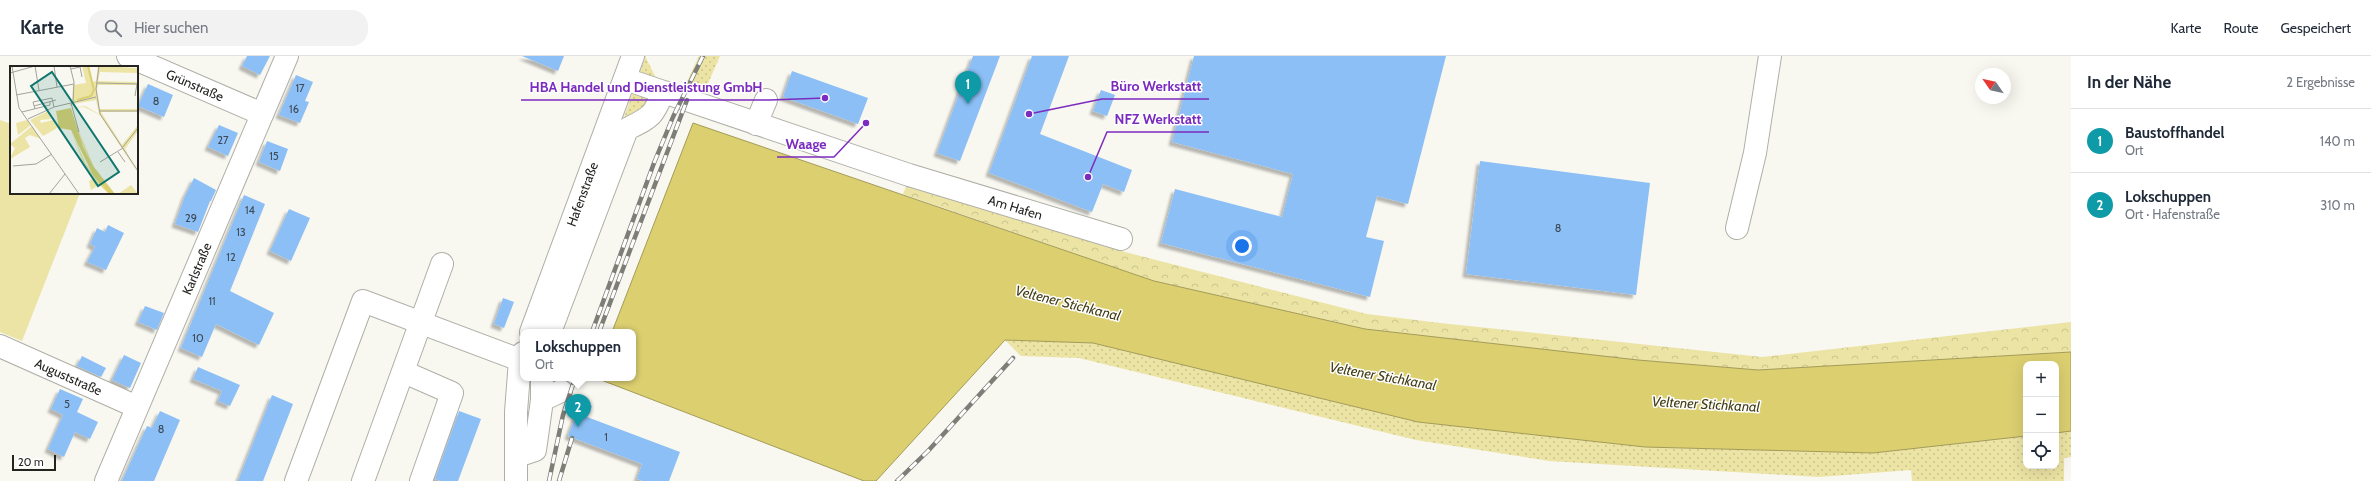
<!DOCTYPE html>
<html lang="de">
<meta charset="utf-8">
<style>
body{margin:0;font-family:Cabin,sans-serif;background:#f2f2f3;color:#1f2937}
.controls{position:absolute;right:12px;bottom:12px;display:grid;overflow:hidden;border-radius:8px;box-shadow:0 4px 16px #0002}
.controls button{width:36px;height:36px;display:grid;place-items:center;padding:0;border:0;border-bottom:1px solid #e0e1e3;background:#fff;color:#1f2937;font:20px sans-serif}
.compass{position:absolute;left:1975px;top:12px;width:36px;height:36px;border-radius:50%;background:#fff;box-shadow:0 4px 16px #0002;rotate:304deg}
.scale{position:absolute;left:12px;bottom:10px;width:44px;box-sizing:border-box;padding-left:4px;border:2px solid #232320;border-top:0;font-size:11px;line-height:14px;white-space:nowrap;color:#232320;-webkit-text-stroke:3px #fff;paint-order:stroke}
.you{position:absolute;left:1242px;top:190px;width:14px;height:14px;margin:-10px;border:3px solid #fff;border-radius:50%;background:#1a73e8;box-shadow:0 0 0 6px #1a73e833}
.badge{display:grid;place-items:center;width:26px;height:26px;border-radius:50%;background:#257cca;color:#fff;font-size:13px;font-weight:700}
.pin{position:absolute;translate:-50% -33px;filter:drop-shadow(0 1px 2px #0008)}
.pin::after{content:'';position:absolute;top:21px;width:14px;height:12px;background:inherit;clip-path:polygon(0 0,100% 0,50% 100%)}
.popup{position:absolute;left:520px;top:273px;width:116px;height:52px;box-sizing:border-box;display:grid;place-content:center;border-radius:8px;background:#fff;filter:drop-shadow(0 1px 3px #0005);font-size:13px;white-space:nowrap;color:#747a83}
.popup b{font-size:15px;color:#1f2937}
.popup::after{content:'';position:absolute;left:50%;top:100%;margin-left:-8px;border:8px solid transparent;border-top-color:#fff}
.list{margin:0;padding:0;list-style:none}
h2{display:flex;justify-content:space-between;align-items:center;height:52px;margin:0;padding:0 16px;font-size:17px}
h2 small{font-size:13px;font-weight:400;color:#747a83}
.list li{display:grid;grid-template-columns:26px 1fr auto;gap:12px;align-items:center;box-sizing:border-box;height:64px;padding:0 16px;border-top:1px solid #e0e1e3}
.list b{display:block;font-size:15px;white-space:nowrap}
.list p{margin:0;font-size:13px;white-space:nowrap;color:#747a83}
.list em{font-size:13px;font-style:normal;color:#747a83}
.icon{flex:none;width:22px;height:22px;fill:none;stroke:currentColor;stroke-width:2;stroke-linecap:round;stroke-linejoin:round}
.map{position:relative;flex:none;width:2071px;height:425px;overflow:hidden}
header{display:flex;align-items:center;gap:24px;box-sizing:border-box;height:56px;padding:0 20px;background:#fff;border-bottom:1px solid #e0e1e3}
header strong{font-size:19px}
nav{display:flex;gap:22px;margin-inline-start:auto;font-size:14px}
.search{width:280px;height:36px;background:#f2f2f3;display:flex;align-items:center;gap:10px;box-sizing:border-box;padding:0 14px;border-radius:16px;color:#747a83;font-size:15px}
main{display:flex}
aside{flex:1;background:#fff}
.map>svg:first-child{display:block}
.grass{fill:url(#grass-dots)}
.forest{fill:url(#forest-crowns)}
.park{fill:#ece4a4}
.water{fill:#dbcf70;stroke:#a49b58}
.building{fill:#8bbff5;filter:url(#shadow)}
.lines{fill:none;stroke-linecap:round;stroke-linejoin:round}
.minor-casing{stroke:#afafa8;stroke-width:24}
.minor{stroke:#fff;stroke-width:22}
.rail-casing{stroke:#7e7e79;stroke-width:4.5}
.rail{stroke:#fff;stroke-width:3;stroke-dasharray:9;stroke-linecap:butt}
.labels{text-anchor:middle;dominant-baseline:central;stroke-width:3;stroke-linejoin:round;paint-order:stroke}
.number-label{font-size:11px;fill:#3d4a55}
.street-label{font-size:13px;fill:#232320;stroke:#fff}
.water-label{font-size:14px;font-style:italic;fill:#433e15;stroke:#fff}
.inset-river{fill:none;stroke:#dbcf70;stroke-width:2}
.inset-road{fill:none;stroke:#a3a29d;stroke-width:1}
.view{fill:#0f766e;fill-opacity:0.15;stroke:#0f766e;stroke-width:2}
.inset-edge{fill:none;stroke:#232320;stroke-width:2}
.leader{fill:none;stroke:#7b2cbf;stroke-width:1.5}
.callout-dot{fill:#7b2cbf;stroke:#fff;stroke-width:1.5}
.callout-label{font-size:14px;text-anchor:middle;font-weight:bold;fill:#7b2cbf;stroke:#fff;stroke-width:3;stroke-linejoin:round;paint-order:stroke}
</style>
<header>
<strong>Karte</strong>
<div class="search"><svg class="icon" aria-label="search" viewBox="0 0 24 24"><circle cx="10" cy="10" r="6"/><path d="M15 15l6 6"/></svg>Hier suchen</div>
<nav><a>Karte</a><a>Route</a><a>Gespeichert</a></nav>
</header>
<main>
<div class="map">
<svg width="2071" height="425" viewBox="0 0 2071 425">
<defs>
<pattern id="grass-dots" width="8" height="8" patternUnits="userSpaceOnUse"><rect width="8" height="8" fill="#ece4a4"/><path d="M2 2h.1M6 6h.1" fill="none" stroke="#cac38d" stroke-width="1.8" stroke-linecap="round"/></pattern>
<pattern id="forest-crowns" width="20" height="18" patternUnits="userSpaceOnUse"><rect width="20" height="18" fill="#ece4a4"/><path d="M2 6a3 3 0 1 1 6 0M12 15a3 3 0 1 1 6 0" fill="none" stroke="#cac38d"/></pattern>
<filter id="shadow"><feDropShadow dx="-3.5" dy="3.5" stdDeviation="1" flood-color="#0004"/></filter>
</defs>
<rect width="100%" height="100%" fill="#f8f7f0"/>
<path class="grass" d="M642,0h4v2l10,20 13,16 -47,29 23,-65z
M699,0h21l-17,39 -19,-7z
M1005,284l88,3 325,79 227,25 228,6 153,-17v30h30v-33l15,-2v26l-7,1v23h-152l-1,-11 -92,7 -270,-16 -133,-21 -337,-82 -58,-2z"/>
<path class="forest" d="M907,128l218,68 242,62 73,9 322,34 309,-35v30l-313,18 -120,-10 -273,-31 -211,-48 -251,-87z"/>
<path class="park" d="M0,64l11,4v69h69l-58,148 -22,-9z"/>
<path class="water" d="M693,67l461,158 211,48 273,31 120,10 313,-18v79l-15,2v-69h-30v72l-153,17 -228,-6 -227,-25 -325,-79 -88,-3 -129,141h-12l-268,-103h37v-46h-21z"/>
<path class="building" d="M247,0h23l-10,19 -18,-9z
M522,0h42l-6,15z
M973,0h27l-40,105 -23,-8z
M1032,0h37l-29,78 92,36 -8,22 -21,-8 -11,28 -103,-39z
M1194,0h252l-38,148 -31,-8 -11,41 18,4 -14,56 -209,-54 14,-54 107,28 11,-43 -121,-32z
M792,15l76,27 -10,26 -75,-27z
M296,19l17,7 -8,19 4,1 -9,21 -21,-8z
M148,28l25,11 -9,22 -26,-11z
M1101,34l14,5 -8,21 -14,-5z
M219,69l19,8 -10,23 -20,-9z
M267,85l21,8 -8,22 -21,-9z
M1480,105l170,22 -14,112 -170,-21z
M194,122l22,12 -5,11h-1l-12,31 -23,-8 10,-28z
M244,139l21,9 -35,87 44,22 -15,32 -43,-21 -14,33 -21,-9z
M289,153l21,9 -19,43 -21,-10z
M108,169l16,8 -18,37 -19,-8 8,-15 -5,-3 7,-16 8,4z
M503,242l11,4 -10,26 -10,-4z
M145,250l19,7 -7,17 -19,-8z
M124,299l17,8 -11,25 -18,-8z
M82,300l24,12 -5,9 -24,-11z
M198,311l42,18 -10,21 -12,-5 4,-10 -29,-12z
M60,333l23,10 -6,13 21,10 -8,17 -15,-7 -11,25 -16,-8 15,-34 -12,-6z
M272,339l21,9 -30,77h-25z
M581,346l11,4 -5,11 93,35 -11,29h-26l-6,-2 5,-15 -74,-28z
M160,355l20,9 -26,61h-32l25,-55 5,2z
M459,355l22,8 -23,62h-17l-6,-2z"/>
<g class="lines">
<defs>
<g id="minor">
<path id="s1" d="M128,0l134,58"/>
<path id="s2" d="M625,23l284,96 212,64"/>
<path d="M756,68l10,-24"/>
<path d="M1737,172l18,-75 15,-97"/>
<path id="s3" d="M531,276l102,-276"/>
<path d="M550,276l77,-203c24,-12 26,-12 36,-37"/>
<path id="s4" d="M0,290l137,61"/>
<path d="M404,316l48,21 -31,88"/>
<path d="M542,344v-22"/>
<path d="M517,400l18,-6 7,-50 19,-9"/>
<path id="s5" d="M106,425l181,-425"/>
<path d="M296,425l67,-180 157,59"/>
<path d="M363,425l79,-217"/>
<path d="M516,425v-69l4,-52 3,-7"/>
</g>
</defs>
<use href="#minor" class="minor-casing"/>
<use href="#minor" class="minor"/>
<defs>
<path id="rail" d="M592,276l62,-169 19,-46 30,-61
M599,276l88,-232
M549,425l14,-66 12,-37
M559,425l13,-43
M897,425l31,-30 85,-93"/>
</defs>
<use href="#rail" class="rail-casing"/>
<use href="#rail" class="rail"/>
</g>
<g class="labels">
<g class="number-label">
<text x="300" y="32">17</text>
<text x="156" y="45">8</text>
<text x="294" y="53">16</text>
<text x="223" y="84">27</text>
<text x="274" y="100">15</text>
<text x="250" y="154">14</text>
<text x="191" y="162">29</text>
<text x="1558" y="172">8</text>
<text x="241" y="176">13</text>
<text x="231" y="201">12</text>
<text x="212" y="245">11</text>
<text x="198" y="282">10</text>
<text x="67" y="348">5</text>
<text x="161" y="373">8</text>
<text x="606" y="381">1</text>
</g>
<g class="street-label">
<text stroke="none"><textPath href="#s1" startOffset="73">Grünstraße</textPath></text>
<text stroke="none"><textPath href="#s3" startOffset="147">Hafenstraße</textPath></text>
<text stroke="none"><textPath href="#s2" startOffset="411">Am Hafen</textPath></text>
<text stroke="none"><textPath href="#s5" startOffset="231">Karlstraße</textPath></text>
<text stroke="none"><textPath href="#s4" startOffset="75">Auguststraße</textPath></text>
</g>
<g class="water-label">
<text transform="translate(1068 247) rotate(14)">Veltener Stichkanal</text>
<text transform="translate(1383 320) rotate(10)">Veltener Stichkanal</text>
<text transform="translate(1706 348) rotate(3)">Veltener Stichkanal</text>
</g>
</g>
<g transform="translate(10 10)">
<rect width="128" height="128" fill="#f8f7f0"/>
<path d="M72,0h7l4,16 3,-1 2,-15 40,2v5l-38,-1 -2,9 40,1v3h-40l-1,5 3,19h38v3h-37l21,33 16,-20v6l-13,18 13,24 -38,-58 -16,-8 -11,1 12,-2 14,8 -3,-14 -23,4 -3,2 -1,-1 3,-2 1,-18 13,-2zM38,45l3,8 -11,1 1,3 12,-3 4,8 -14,8 -13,-16zM17,54l4,5 -13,10 -2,-12zM22,60l9,13 -11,-4 -5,3 5,9 -20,12 5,-11 -5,-4zM61,64l15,34 23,30 -10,-9 -8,5 -2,-9 5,-3 -12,-18zM121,119l7,9h-20z" fill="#ece4a4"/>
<path d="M64,54l20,47 23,27 -23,-27 -11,-20z" fill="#ece4a4"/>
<path d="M61,42l12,39 11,20 21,27h-6l-16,-19 -22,-45 -12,-2 -3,-17z" fill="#dbcf70"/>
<path class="inset-river" d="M67,34l14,-4 3,-6 -6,-24"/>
<path class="inset-road" d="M2,0l7,42 60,86M25,0l4,24M44,0l3,21M60,0l4,16 -1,21M89,0l-3,23 4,25 38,57M61,3l9,-2 2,10M0,7l25,-7M87,17l41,1M6,29l58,-11M125,30l2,-12M61,37l8,29M24,40l22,-6M25,43l-2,-7 19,-4 2,9M89,45h39M12,46l28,-7v-3M18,53l26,-12 42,-10M112,82l16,-20M108,86l7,10M90,96l23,-14M3,100l23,-2 16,-10M39,128l16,-20"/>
<path class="view" d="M42,6l67,100 -21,14 -67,-100z"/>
<rect width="128" height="128" class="inset-edge"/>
</g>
<path class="leader" d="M1029 58L1102 43H1209M825 42L770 44H521M1088 121L1107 76H1209M866 67L834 101H777"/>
<g class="callout-dot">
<circle cx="1029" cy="58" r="4"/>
<circle cx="825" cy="42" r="4"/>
<circle cx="1088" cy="121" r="4"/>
<circle cx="866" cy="67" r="4"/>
</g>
<g class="callout-label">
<text x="1156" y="35">Büro Werkstatt</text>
<text x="646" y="36">HBA Handel und Dienstleistung GmbH</text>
<text x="1158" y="68">NFZ Werkstatt</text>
<text x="806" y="93">Waage</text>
</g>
</svg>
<div class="controls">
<button>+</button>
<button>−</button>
<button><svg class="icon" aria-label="locate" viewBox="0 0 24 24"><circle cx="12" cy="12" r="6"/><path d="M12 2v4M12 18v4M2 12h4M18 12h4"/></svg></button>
</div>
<svg class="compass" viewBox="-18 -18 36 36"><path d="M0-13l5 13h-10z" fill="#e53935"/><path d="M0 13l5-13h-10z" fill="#747a83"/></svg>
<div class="scale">20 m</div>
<div class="you"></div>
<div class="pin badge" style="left:968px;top:48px;background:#0f9aa8">1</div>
<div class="pin badge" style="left:578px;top:371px;background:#0f9aa8">2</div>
<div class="popup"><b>Lokschuppen</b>Ort</div>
</div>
<aside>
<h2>In der Nähe<small>2 Ergebnisse</small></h2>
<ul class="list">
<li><span class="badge" style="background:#0f9aa8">1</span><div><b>Baustoffhandel</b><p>Ort</p></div><em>140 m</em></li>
<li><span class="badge" style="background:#0f9aa8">2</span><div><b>Lokschuppen</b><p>Ort · Hafenstraße</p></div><em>310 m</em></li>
</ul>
</aside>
</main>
